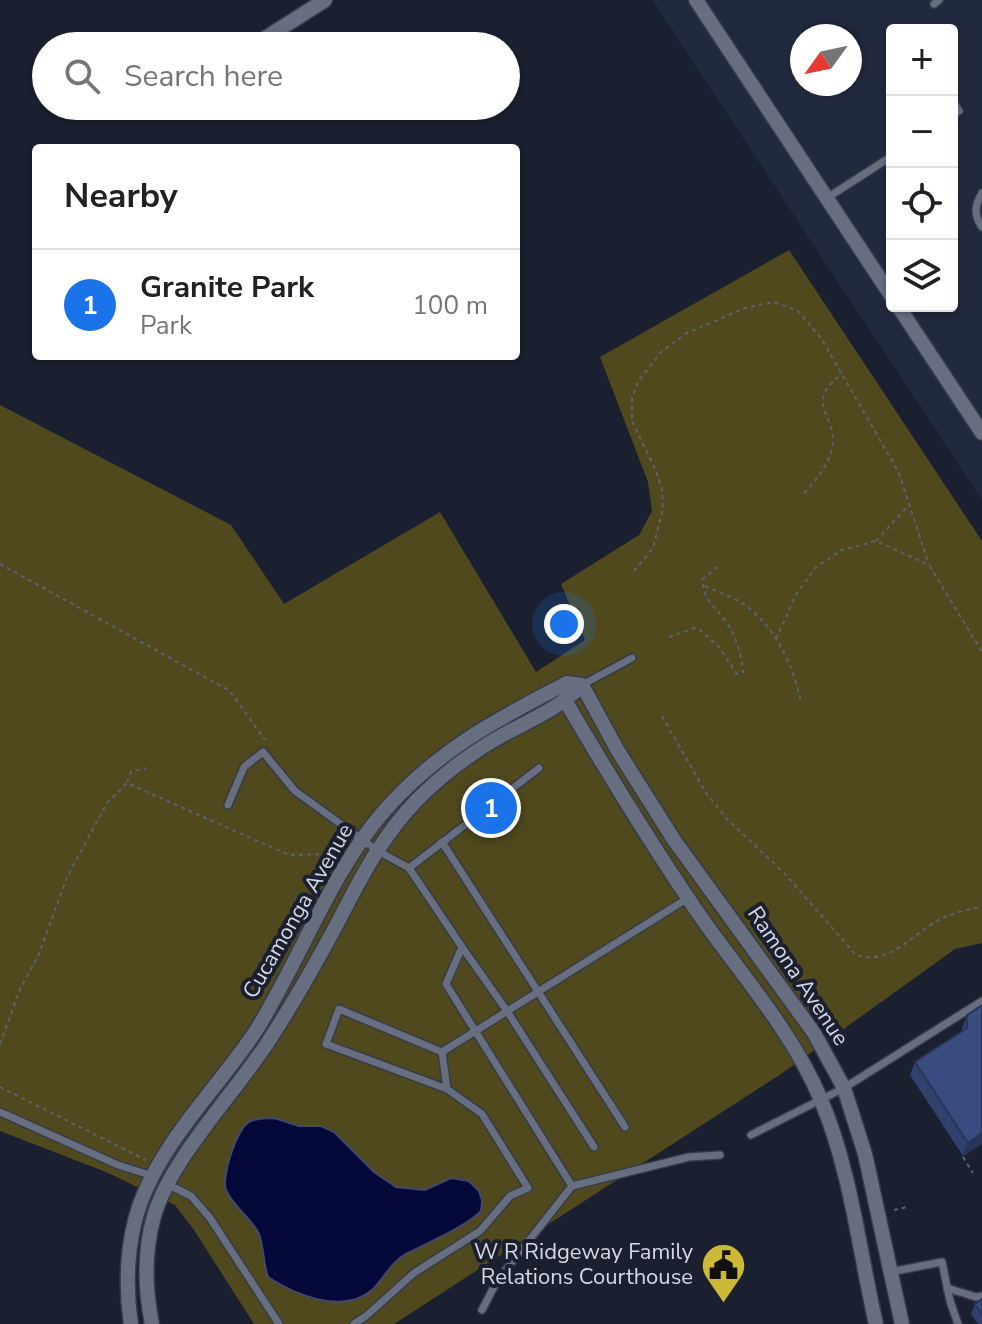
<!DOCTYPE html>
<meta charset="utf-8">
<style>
body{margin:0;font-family:"Nunito Sans",sans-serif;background:#f6f6f6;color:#202124}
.controls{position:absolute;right:24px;top:24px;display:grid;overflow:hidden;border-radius:8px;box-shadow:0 2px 6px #0004}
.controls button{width:72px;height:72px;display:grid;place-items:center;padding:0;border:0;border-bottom:2px solid #e0e0e0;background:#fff;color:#202124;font:40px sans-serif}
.compass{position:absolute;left:790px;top:24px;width:72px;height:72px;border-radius:50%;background:#fff;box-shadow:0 2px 6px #0004;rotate:237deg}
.you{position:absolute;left:564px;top:624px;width:28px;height:28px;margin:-20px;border:6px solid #fff;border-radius:50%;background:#1a73e8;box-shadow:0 0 0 12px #1a73e833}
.badge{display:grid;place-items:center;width:52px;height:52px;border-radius:50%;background:#1a73e8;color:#fff;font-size:26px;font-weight:700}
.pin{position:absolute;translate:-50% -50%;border:4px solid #fff;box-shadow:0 2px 8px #0006}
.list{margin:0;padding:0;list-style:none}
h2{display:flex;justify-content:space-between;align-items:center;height:104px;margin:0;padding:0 32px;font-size:34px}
h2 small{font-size:26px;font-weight:400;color:#757577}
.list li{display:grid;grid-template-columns:52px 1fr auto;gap:24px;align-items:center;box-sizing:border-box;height:112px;padding:0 32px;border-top:2px solid #e0e0e0}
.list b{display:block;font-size:30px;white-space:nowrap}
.list p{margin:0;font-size:26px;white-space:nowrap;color:#757577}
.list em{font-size:26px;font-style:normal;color:#757577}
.icon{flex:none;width:44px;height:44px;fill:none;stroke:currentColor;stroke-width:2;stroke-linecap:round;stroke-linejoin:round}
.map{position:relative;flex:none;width:982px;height:1324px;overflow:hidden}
.search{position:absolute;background:#fff;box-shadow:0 2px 6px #0004;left:32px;top:32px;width:488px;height:88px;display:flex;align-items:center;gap:20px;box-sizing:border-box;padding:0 28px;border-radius:44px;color:#757577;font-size:30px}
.panel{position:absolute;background:#fff;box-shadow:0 2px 6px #0004;left:32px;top:144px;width:488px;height:216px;border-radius:8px}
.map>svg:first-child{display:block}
.built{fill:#21293e;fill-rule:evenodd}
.green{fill:#51491e}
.water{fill:#040939;stroke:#42476c;stroke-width:2}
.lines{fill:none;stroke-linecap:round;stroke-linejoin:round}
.lane-casing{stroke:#373b48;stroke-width:10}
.street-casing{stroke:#373b48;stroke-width:17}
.path{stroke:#5d6270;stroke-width:2;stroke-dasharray:4 4;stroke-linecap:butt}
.lane{stroke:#666e80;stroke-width:7}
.street{stroke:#666e80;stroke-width:14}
.wall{fill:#31416e}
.shaded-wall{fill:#28355a}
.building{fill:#394c80;stroke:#28355a;stroke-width:2}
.labels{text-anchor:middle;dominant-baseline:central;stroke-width:8;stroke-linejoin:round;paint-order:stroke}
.street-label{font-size:22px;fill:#d4d8e3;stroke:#1a202f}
.poi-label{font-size:22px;fill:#d4d8e3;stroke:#1a202f;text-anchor:end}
</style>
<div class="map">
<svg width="982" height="1324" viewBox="0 0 982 1324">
<rect width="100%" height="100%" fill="#1a202f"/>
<path class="built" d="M652,0h330v500zM892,30h60v276h-60zM802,36h48v48h-48z"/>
<path class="green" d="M789,250l193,291v402l-27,6 -174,125 -387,250h-140l-60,-94 -19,-25 -69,-33 -106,-41v-726l231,120 53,79 156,-92 96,160 49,-32 -24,-56 78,-49 13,-24 -4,-29 -48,-125z"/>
<path class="water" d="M274,1118l25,8h22l13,6 40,40 22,15 29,3 26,-12 18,3 10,10 3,9 -1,11c-12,14 -56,33 -75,43 -15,8 -22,25 -34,36 -29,25 -77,5 -104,-13 -5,-14 -4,-30 -9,-43 -8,-17 -26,-27 -33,-44 -5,-13 11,-62 23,-68 7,-4 17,-4 25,-4z"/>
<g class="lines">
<defs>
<path id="lane" d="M934,4l5,-4
M952,100l7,11 -7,5
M982,193c-7,12 -9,21 0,34
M827,198l65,-42
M582,685l50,-27
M228,805l16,-38 19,-15 32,39 83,60 31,17 53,79 -16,37 126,202 -75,95 -15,29
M442,842l183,285
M409,868l130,-100
M462,947l45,64 87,136
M442,1052l5,37
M0,1112l118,53 35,11
M751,1135l93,-47 138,-87
M167,1184l24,12 19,22 69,106
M572,1186l117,-29 31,-2
M890,1272l52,-10 8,39 8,23
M947,1288l29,9 6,-1
M354,1324l12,-8 48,-43 66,-42 30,-35 18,-8 -46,-74 -35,-25 -121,-45 13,-35 103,43 246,-154"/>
<path id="street" d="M696,0l196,297
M253,46l72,-46
M898,306l84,127
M582,685l36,66 56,89 140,193 30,55 21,66 37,170
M567,695l-1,7c44,75 89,149 139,221 41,57 89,112 116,177 30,71 38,150 55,224
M131,1324c-6,-38 -4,-83 9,-120 24,-66 79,-117 117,-175 43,-69 75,-159 128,-219 53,-60 112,-91 182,-127l15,2
M152,1324c-7,-35 -8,-73 2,-108 17,-58 83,-125 116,-177 24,-37 46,-76 67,-115 23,-45 46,-90 82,-126 25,-25 52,-45 82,-62 29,-16 58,-27 81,-51"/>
</defs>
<use href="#lane" class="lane-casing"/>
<use href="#street" class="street-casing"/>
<path class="path" d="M804,493c18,-19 36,-42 26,-69 -3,-8 -8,-16 -7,-25 1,-11 12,-19 19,-26
M876,541l33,-36
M0,564l230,127 35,49
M634,571l19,-23 10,-39 -1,-19 -6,-19 -24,-50v-24l6,-15 23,-30 26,-19 58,-25 29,-6 24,9 23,27 78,135 30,92
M705,586c13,6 28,11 40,19 31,23 48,60 56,97
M669,637l26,-9 4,1 20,18 18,27 6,-2c-2,-18 -6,-34 -16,-49 -10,-15 -26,-24 -24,-44l17,-14
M776,639l20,-44 20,-28 26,-17 34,-9 53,24 53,87
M662,716l44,77 22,27 57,54 70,80c31,14 58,-20 84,-34 13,-7 29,-11 43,-13
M127,782l4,-10 15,-4
M0,1044l20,-55 19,-35 28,-77 40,-74 20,-20 162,72 47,-1
M0,1087l146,73
M963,1157l10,16
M894,1210l13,-3"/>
<use href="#lane" class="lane"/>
<use href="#street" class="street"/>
</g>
<path class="wall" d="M982,1007v137l-19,12 -53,-81 5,-13 47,-30v-4l5,-13z
M982,1299v25h-4l-7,-10 4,-10z"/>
<path class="shaded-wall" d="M982,1133v11l-19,12 5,-13z"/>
<path class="building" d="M981,1006l1,1v126l-14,10 -53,-81 52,-34v-13z
M982,1299v15l-7,-10z"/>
<defs>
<symbol id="civic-pin" viewBox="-11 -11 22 30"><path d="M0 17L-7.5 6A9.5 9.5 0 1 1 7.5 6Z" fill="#cdb938" stroke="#1a202f"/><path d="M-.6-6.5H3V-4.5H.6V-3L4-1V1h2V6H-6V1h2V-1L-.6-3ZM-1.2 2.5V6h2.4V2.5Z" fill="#111"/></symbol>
</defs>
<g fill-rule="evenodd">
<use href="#civic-pin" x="698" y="1240" width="51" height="69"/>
</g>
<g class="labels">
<g class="street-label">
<text transform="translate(298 911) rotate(-60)">Cucamonga Avenue</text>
<text transform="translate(798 976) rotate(56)">Ramona Avenue</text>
</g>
<g class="poi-label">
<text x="693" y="1252">W R Ridgeway Family<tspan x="693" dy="25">Relations Courthouse</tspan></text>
</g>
</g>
</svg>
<div class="controls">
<button>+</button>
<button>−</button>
<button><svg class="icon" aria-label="locate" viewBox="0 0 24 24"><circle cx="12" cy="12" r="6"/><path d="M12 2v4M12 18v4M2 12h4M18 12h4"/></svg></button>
<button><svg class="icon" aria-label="layers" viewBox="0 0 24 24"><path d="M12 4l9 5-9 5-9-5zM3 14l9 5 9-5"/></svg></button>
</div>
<svg class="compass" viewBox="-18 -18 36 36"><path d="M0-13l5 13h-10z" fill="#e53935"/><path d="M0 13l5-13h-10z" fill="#757577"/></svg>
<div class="you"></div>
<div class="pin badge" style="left:491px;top:808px">1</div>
<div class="search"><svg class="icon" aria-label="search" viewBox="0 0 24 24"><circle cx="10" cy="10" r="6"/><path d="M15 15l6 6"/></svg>Search here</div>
<section class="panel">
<h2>Nearby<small></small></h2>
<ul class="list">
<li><span class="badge">1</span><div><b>Granite Park</b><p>Park</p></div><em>100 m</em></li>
</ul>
</section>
</div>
